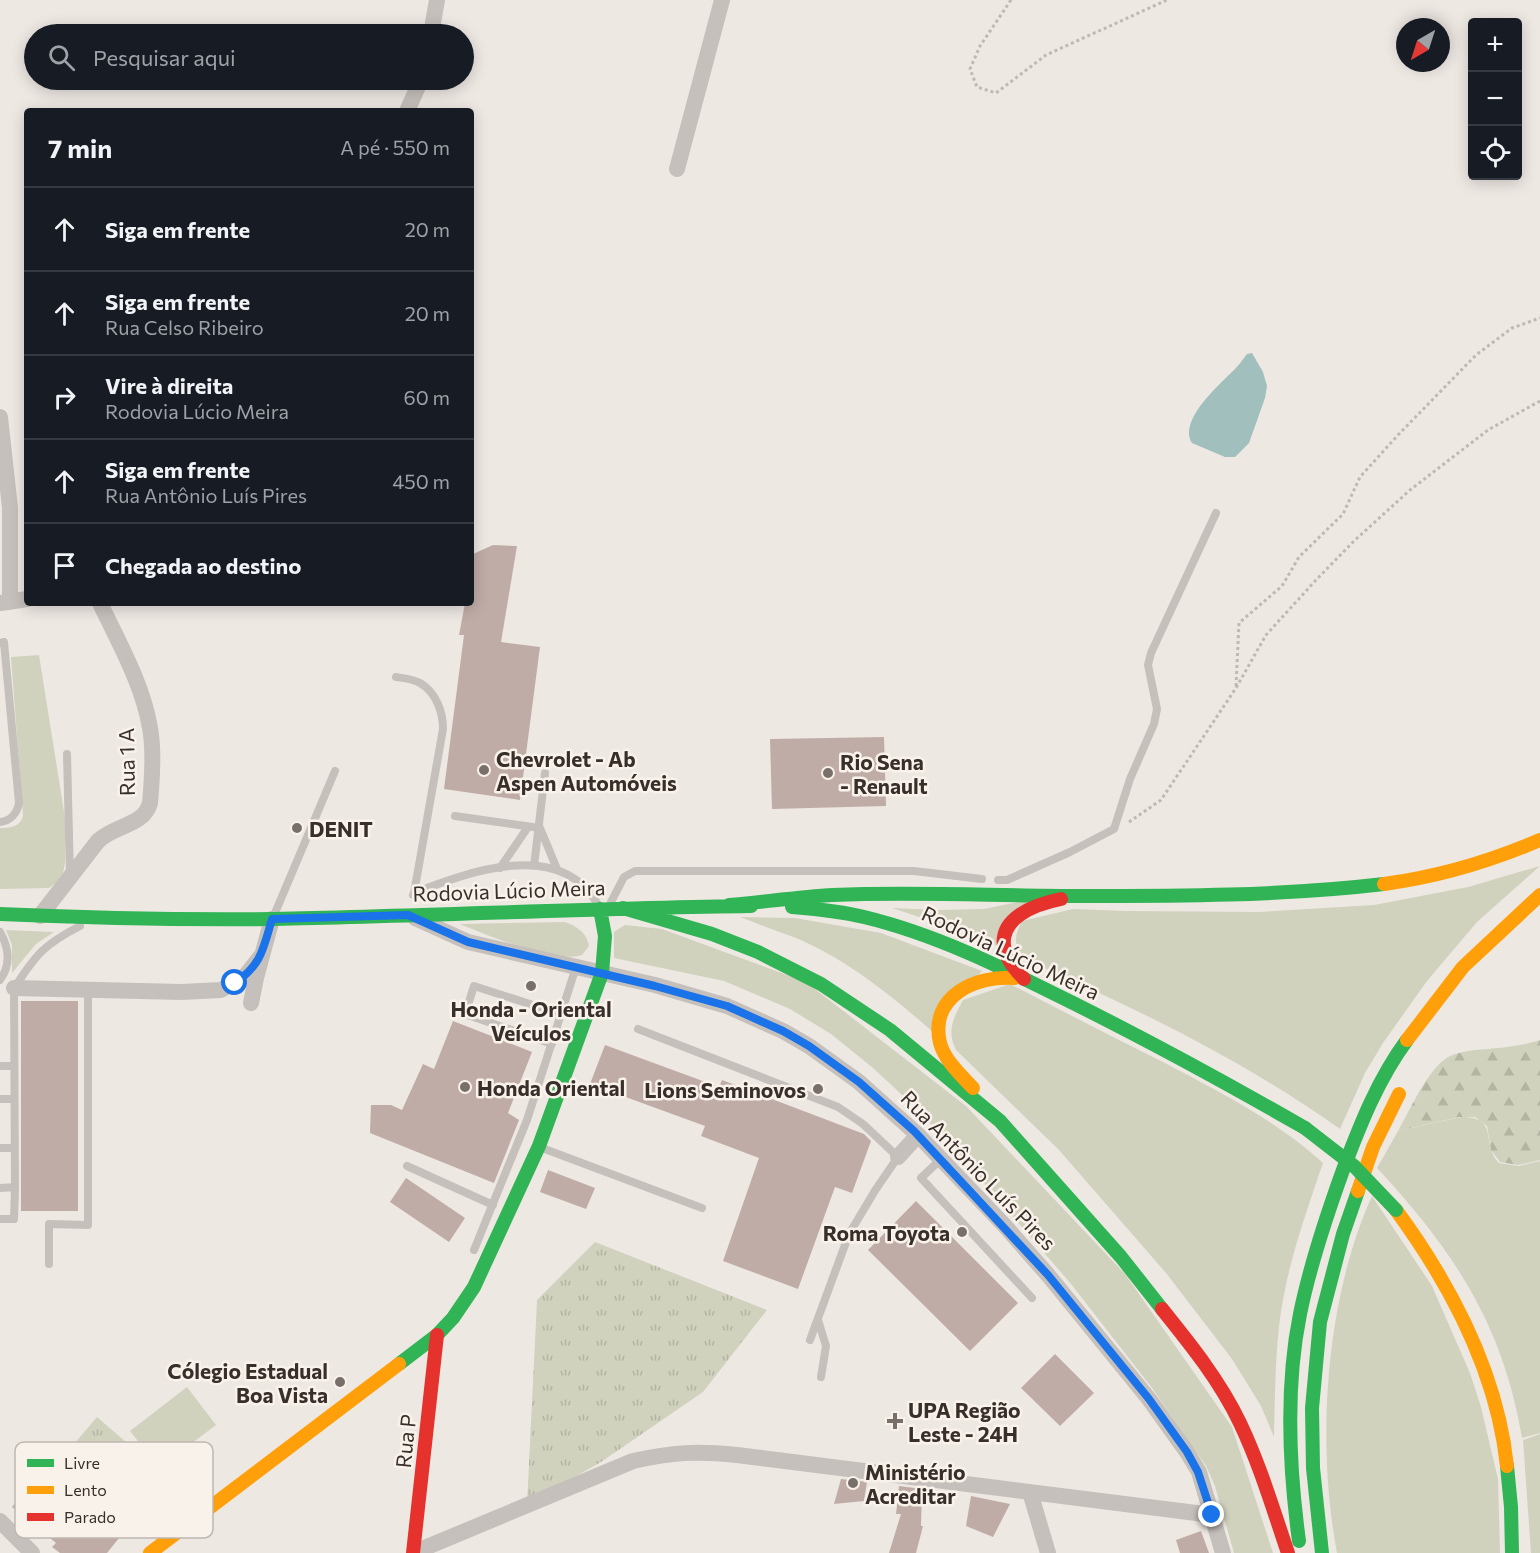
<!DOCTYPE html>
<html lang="pt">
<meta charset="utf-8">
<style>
body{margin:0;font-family:Commissioner,sans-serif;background:#242831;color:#f1f3f6}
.controls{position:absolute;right:18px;top:18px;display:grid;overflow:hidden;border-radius:6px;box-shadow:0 3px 15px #0003}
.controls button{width:54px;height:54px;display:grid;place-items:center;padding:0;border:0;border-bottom:2px solid #363941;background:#171b24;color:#f1f3f6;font:30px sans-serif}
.compass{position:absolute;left:1396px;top:18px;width:54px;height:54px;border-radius:50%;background:#171b24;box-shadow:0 3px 15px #0003;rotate:219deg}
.stop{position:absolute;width:18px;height:18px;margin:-14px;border:4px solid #1a73e8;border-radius:50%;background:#fff}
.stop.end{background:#1a73e8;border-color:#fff;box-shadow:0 2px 6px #0008}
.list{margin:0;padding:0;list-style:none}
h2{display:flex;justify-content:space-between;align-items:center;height:78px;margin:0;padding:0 24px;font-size:26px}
h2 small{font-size:20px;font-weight:400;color:#9ea1a6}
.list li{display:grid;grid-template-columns:39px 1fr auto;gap:18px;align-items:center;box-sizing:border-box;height:84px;padding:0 24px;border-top:2px solid #363941}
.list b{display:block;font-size:22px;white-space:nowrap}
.list p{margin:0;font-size:20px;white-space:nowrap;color:#9ea1a6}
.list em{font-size:20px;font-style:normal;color:#9ea1a6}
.icon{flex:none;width:33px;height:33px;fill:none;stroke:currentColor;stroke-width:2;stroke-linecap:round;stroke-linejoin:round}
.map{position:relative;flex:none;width:1540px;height:1553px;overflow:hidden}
.search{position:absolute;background:#171b24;box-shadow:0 3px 15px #0003;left:24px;top:24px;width:450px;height:66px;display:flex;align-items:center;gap:15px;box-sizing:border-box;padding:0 21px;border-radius:33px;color:#9ea1a6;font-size:22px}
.panel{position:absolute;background:#171b24;box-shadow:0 3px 15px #0003;left:24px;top:108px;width:450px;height:498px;border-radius:6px}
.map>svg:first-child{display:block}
.grass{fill:#d0d2be}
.forest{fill:url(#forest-firs)}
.park{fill:url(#park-tufts)}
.water{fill:#a0bfbd}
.building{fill:#c0aca6}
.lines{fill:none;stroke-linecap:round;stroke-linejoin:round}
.path{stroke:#bfb8b4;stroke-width:3;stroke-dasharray:3 3;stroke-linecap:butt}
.lane{stroke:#c6c0bc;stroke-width:8}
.street{stroke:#c6c0bc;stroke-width:16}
.fast{stroke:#30b455;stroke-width:14}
.slow{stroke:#ff9f0a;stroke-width:14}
.jam{stroke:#e5322d;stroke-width:14}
.fast-bridge{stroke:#30b455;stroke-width:14}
.route{stroke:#1a73e8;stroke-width:8}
.poi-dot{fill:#786f6b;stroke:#f9f2eb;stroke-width:2}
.labels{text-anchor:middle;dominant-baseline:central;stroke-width:5;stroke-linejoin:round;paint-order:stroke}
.poi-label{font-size:21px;font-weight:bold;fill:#382e2a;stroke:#f9f2eb;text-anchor:start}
.street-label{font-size:21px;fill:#382e2a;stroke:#f9f2eb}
.key{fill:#f9f2eb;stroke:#bfb7b1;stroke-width:1.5}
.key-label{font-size:16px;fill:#382e2a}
</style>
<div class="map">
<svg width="1540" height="1553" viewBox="0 0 1540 1553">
<defs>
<pattern id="forest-firs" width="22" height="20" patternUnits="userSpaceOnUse" patternTransform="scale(1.5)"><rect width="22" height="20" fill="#d0d2be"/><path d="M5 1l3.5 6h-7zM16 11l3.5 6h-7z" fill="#b3b5a3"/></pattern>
<pattern id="park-tufts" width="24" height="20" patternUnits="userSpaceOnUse" patternTransform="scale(1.5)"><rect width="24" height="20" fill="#d0d2be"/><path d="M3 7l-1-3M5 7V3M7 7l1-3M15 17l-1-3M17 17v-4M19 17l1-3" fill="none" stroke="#b3b5a3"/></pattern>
</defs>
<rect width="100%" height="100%" fill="#eee8e3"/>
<path class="grass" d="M39,655l26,163v45l-2,10 -6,9 -8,6 -49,1v-61c10,0 20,-1 23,-12l-12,-159z
M1540,866l-63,56 -50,59 -44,62 -18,30 -25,56c-94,-67 -200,-119 -305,-165 -20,-11 -24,-23 -13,-43l51,-12 54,2 132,1 115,-7 94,-18z
M1033,899l-33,48 -35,-15 -73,-24 47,2 45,-1z
M740,917l55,1 86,15 101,38 -49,61c-41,-36 -87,-73 -137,-94 -19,-7 -38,-14 -56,-21z
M565,922c12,4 22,11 24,24l-7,9c-25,9 -96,-20 -122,-31z
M625,925l37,4 144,53 160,124 159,168 107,153 41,126h-39l-19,-67 -9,-20 -54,-78 -81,-104 -112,-130 -45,-48 -41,-38 -42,-34 -41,-25 -66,-28 -110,-23v-26z
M6,930l48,2 -18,12 -24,29v-28z
M1010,984c50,26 101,52 151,77 57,30 115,59 162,102 -18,53 -38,108 -44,164 -4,36 -4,73 -5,110l-13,-31 -29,-47 -66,-86 -107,-123 -103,-100c-10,-19 -2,-33 7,-50z
M1461,1117c39,0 19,25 38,46l20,3 21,-5v272l-18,5c-19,-113 -68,-187 -145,-270l21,-37z
M1372,1196l60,90 38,87 11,34 17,72 2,74h-163c-21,-111 -12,-253 35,-357z
M187,1387l29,38 -57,43 -29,-37z
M1540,1434v119h-9l-8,-113z"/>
<path class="forest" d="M1540,1040v120l-22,5 -18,-3 -9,-12 -4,-24 -12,-9h-16l-61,14c12,-21 29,-61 50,-74 8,-4 18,-6 27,-7 23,-2 43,-3 65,-10z"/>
<path class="park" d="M595,1242l172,68 -64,82 -102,70 -74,42 10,-204z
M97,1417l94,81 -23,26 -94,-80z"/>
<path class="water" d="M1252,353l11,19 4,14 -2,12 -16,45 -14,14h-10l-33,-14c-14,-23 28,-59 43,-74 5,-5 8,-10 12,-15z"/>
<path class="building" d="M493,545l24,1 -16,96 39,5 -20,153 -76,-11 20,-154h-5l6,-32h6l2,-49z
M884,737l2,69 -114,3 -2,-70z
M21,1001h57v210h-57z
M453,1021l79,31 -24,61 11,7 -25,63 -124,-50 1,-28h20l11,5 21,-46 11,5z
M605,1045l114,42 3,-7 142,54 7,7 -19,52 -17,-6 -37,102 -75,-28 36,-103 -58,-22 4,-10 -115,-42z
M548,1170l47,18 -9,21 -46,-17z
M406,1178l59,40 -16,24 -59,-40z
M916,1201l102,102 -48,48 -102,-101z
M1055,1354l39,39 -34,33 -39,-38z
M40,1473l42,33 23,-29 35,31 -6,7 2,2 -29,36h-47l-8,-6 4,-4 -44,-36z
M841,1479l26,3 -3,19 -30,3z
M899,1486l23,3 -1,37h2l-7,27h-27l12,-39h-5z
M971,1496l39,8 -17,33 -27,-11z
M1201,1531l8,22h-29l-4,-13z"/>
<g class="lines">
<path class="path" d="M1011,0l-31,46 -10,23 7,18 19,6 50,-38 121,-55
M1236,686l3,-63 43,-37 17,-29 44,-43 17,-37 38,-42 78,-80 36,-27 28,-10
M1129,822l32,-22 75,-112 30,-53 50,-55 38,-39 56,-51 78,-60 52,-29"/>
<path class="lane" d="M0,643l4,-1 15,161c-2,10 -8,18 -19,19
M396,677c8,1 17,2 24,6 16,9 23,29 23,46l-29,164
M67,754l3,122
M455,816l85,12 17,41
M534,866l11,-93
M500,868l28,-41
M998,880h9l63,-28 44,-23 16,-50 24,-55 3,-15 -9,-44 3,-12 65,-140
M413,895l1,-2c54,-21 145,-55 183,10
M611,902l13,-25 11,-6h279l68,8
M275,913l60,-142
M0,932c9,16 11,33 0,48
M15,987c21,-33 30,-43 65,-61
M14,988l1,199
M638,1029l200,78 25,17 35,33 -22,32 -27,45 -39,106
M552,1044l-87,-30 9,-28 87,28
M0,1066h14
M0,1099h14
M0,1148h14
M542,1148l160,60
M941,1159l-20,19 111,120
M407,1166l86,39
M0,1188l15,-1 -1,32h-14
M474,1250l53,-130 49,-153
M49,1264v-40l39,1v-236
M818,1320l8,26 -5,31"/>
<path class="street" d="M431,34l6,-34
M407,111l14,-31
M677,169l45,-169
M0,417l10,91v94
M1,603l26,-4
M40,916l58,-75c16,-16 46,-15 52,-38 2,-22 4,-54 0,-75 -7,-43 -31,-85 -50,-125
M415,918l53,24 187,43 72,21 56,25 26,15 50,36 59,53 87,91 43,49 101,124 38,53 12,20 24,81
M14,988l168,4 39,-2 25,-15 15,-19
M251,1003l5,-25 16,-59
M898,1157l20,-22
M1030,1492l18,61
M0,1521l32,32
M415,1552l218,-91c40,-9 64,-10 104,-6l475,60"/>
<path class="fast" d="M729,905c35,-3 70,-8 104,-10 81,-4 161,1 242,1 103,0 207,0 309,-12
M792,907c24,2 48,4 72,10 75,18 145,54 213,88 78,39 153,80 228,123
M623,908l89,26 46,18 63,32 69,46 110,91 121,136 41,52
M0,914c91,4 182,6 273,5 159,-3 319,-11 478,-13
M399,1364l38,-29 16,-17 21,-31 65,-141 63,-173 3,-37 -5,-27
M1507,1466l4,41 1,46
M1299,1541c-10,-74 -14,-153 1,-227 10,-49 26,-97 43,-144 17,-45 35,-91 64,-130
M1322,1553l-9,-85 -1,-60 8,-86 23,-88 15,-43"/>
<path class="slow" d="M1384,884c53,-7 107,-23 156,-44
M1407,1040l56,-73 77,-72
M973,1088c-12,-13 -28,-27 -33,-45 -11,-47 36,-68 75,-65
M1358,1191l15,-44 26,-53
M1396,1210c55,75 101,162 111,256
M150,1553l249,-189"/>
<path class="jam" d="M1024,979c-7,-8 -16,-17 -19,-28 -9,-33 31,-47 56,-52
M1162,1309c29,36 58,72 78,114 20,42 33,86 48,130
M413,1553l24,-218"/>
<path class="fast-bridge" d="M1305,1128l49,38 42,44"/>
</g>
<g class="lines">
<path class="route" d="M235,983c27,-19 28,-34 37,-64l136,-4 60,27 187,44 72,20 56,25 26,15 50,36 55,49 134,144 101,124 38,53 11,20 14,43"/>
</g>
<g class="poi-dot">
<circle cx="484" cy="770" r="6"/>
<circle cx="828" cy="773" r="6"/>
<circle cx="297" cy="828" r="6"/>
<circle cx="531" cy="986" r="6"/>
<circle cx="465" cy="1087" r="6"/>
<circle cx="818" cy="1089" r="6"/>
<circle cx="962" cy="1232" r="6"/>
<circle cx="340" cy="1382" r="6"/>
<path d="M892 1412h6v6h6v6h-6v6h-6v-6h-6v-6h6z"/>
<circle cx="853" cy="1483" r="6"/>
</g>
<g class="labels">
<g class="poi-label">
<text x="496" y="758">Chevrolet - Ab<tspan x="496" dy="24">Aspen Automóveis</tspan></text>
<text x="840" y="761">Rio Sena<tspan x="840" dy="24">- Renault</tspan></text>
<text x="309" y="828">DENIT</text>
<text x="531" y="1008" text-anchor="middle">Honda - Oriental<tspan x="531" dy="24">Veículos</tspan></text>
<text x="477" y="1087">Honda Oriental</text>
<text x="806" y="1089" text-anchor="end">Lions Seminovos</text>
<text x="950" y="1232" text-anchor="end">Roma Toyota</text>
<text x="328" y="1370" text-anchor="end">Cólegio Estadual<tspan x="328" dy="24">Boa Vista</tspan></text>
<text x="908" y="1409">UPA Região<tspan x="908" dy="24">Leste - 24H</tspan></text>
<text x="865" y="1471">Ministério<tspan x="865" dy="24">Acreditar</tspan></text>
</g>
<g class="street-label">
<text transform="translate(126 762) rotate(-91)">Rua 1 A</text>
<text transform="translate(509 890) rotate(-2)">Rodovia Lúcio Meira</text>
<text transform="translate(1011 952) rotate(25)">Rodovia Lúcio Meira</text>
<text transform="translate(979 1170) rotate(46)">Rua Antônio Luís Pires</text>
<text transform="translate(405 1441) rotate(-84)">Rua P</text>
</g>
</g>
<rect x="15" y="1442" width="198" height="96" rx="9" class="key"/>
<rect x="27" y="1459" width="27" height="8" fill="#30b455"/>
<rect x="27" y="1486" width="27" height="8" fill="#ff9f0a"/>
<rect x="27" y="1513" width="27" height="8" fill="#e5322d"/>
<g class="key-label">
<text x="64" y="1469">Livre</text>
<text x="64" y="1496">Lento</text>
<text x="64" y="1523">Parado</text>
</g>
</svg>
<div class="controls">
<button>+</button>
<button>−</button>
<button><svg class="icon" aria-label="locate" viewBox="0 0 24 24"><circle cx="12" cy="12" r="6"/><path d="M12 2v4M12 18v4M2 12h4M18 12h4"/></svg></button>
</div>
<svg class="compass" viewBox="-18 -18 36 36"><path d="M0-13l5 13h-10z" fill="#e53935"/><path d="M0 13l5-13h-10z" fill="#9ea1a6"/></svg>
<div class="stop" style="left:235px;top:983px"></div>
<div class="stop end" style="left:1212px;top:1515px"></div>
<div class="search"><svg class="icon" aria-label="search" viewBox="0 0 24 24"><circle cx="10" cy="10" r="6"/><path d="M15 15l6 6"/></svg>Pesquisar aqui</div>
<section class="panel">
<h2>7 min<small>A pé · 550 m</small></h2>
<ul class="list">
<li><svg class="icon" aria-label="ahead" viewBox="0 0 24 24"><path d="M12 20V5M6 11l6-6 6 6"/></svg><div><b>Siga em frente</b></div><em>20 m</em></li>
<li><svg class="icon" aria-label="ahead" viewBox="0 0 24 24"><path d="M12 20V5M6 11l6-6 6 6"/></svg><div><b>Siga em frente</b><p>Rua Celso Ribeiro</p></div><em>20 m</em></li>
<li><svg class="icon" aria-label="right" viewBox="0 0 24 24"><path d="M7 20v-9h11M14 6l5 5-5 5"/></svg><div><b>Vire à direita</b><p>Rodovia Lúcio Meira</p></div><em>60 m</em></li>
<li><svg class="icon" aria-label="ahead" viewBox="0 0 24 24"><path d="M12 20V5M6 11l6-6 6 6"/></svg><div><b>Siga em frente</b><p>Rua Antônio Luís Pires</p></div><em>450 m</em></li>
<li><svg class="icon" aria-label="arrive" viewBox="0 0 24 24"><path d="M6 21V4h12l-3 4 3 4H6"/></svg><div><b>Chegada ao destino</b></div></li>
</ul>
</section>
</div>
